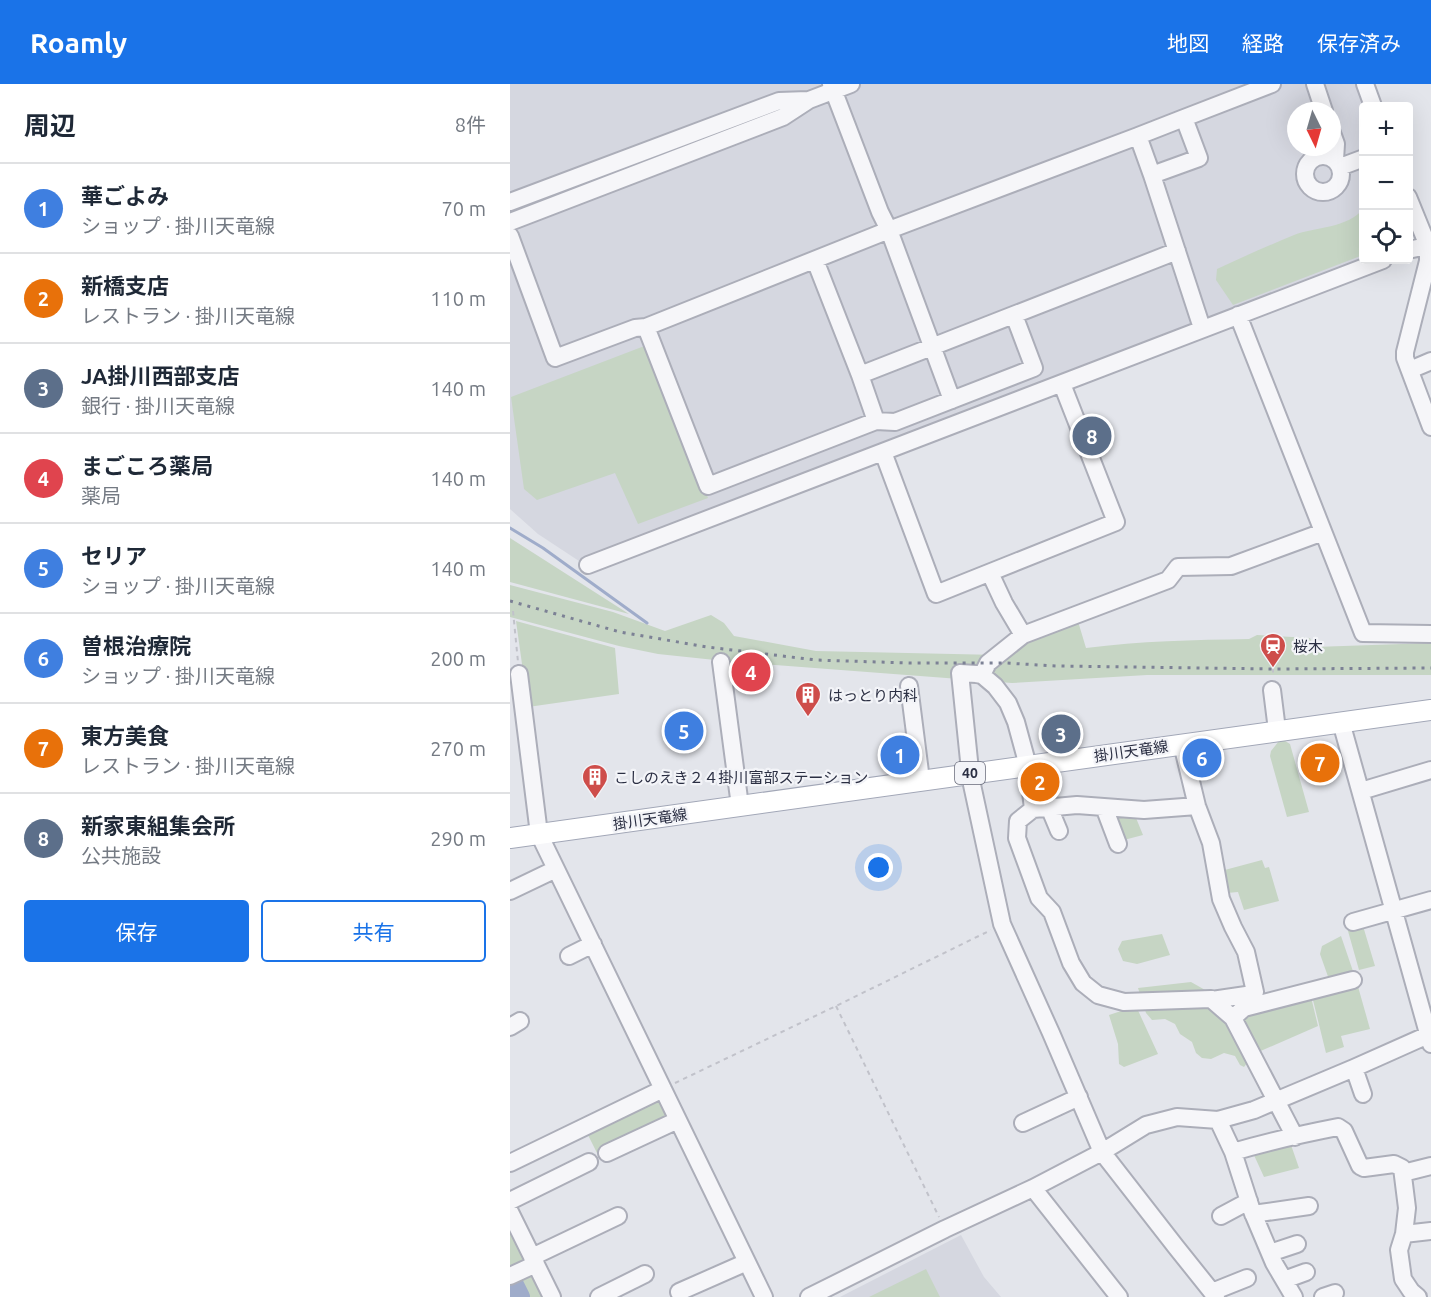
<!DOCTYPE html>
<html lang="ja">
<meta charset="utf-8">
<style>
body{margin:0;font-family:Ubuntu,"Noto Sans JP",sans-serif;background:#f6f6f7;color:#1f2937}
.controls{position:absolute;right:18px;top:18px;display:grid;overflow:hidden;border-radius:6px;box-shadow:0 6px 24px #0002}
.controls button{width:54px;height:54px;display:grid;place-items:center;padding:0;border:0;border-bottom:2px solid #e0e1e3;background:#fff;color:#1f2937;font:30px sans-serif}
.compass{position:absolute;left:777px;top:18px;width:54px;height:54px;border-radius:50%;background:#fff;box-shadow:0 6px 24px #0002;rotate:175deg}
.you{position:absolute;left:369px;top:784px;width:21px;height:21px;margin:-15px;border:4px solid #fff;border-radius:50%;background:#1a73e8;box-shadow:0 0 0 9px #1a73e833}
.badge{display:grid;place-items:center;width:39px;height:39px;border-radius:50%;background:#1a73e8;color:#fff;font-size:20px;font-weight:700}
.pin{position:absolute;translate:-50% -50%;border:3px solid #fff;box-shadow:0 2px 6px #0006}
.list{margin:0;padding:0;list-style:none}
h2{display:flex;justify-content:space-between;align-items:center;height:78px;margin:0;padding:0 24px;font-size:26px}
h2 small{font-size:20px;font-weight:400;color:#747a83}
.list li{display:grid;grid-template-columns:39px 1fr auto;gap:18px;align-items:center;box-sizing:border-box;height:90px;padding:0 24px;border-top:2px solid #e0e1e3}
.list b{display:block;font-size:22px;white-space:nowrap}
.list p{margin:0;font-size:20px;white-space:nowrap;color:#747a83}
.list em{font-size:20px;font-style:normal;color:#747a83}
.actions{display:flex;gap:12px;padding:18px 24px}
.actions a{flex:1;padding:14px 0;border:2px solid #1a73e8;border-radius:6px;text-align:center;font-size:21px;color:#1a73e8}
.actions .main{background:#1a73e8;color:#fff}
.icon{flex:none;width:33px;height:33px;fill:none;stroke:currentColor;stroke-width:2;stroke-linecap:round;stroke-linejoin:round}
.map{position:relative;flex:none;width:921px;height:1213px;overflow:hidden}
header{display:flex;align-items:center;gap:36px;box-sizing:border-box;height:84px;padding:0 30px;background:#1a73e8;color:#fff}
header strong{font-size:28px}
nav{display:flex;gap:33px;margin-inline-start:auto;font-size:21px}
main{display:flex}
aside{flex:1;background:#fff}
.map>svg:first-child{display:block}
.built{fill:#d5d7e0;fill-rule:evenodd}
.green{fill:#c6d5c4}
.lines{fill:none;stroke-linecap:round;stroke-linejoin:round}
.stream{stroke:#9facca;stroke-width:3}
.river{stroke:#9facca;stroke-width:20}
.minor-casing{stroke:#acaeb9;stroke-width:20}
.major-casing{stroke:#a2a7b7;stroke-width:22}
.path{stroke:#c1c2ca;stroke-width:2;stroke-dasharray:4.5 4.5;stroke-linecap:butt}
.minor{stroke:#f6f6f9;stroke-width:16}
.major{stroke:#fff;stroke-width:20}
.rail{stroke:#7c8195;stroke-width:3;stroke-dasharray:3 6;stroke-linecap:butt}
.labels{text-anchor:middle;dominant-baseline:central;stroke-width:4.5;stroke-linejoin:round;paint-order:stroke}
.shield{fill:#f3f4f8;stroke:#676a79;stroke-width:1.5}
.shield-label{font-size:14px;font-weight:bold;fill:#2b2f43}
.poi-label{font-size:15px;fill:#2b2f43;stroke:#f3f4f8;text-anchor:start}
.street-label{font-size:15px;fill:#2b2f43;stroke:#f3f4f8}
</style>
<header>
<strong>Roamly</strong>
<nav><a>地図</a><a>経路</a><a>保存済み</a></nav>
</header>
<main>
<aside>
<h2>周辺<small>8件</small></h2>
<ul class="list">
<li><span class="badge" style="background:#3f7fe0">1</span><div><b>華ごよみ</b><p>ショップ · 掛川天竜線</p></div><em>70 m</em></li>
<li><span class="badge" style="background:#e8710a">2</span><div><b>新橋支店</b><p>レストラン · 掛川天竜線</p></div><em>110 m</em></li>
<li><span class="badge" style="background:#5c6f8a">3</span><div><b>JA掛川西部支店</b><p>銀行 · 掛川天竜線</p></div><em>140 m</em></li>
<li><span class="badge" style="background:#e0444e">4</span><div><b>まごころ薬局</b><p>薬局</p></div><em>140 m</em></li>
<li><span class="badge" style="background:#3f7fe0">5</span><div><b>セリア</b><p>ショップ · 掛川天竜線</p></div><em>140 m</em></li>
<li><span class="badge" style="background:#3f7fe0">6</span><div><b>曽根治療院</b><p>ショップ · 掛川天竜線</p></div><em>200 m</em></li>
<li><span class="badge" style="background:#e8710a">7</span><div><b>東方美食</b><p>レストラン · 掛川天竜線</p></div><em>270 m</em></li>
<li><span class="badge" style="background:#5c6f8a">8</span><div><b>新家東組集会所</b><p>公共施設</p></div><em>290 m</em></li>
</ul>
<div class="actions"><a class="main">保存</a><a>共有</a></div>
</aside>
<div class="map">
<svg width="921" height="1213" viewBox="0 0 921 1213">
<rect width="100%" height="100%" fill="#e3e5eb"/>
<path class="built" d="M0,0h845l8,23v152l-784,302 -41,-27 -28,-25zM786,27h36v36h-36z
M451,1151l23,42 17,20h-161z"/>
<path class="green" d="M853,125v46l-130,50 -17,-25 1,-11c25,-12 51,-23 77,-34 21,-8 54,-7 69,-26z
M137,261l61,153 -70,26 -23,-51 -78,27 -13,-11 -13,-92z
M0,454l119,76 -119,-32z
M0,501l103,27 52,19 46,-16 13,8 10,13 82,15 183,4 78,-37 9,30c54,-7 108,-8 163,-9l8,-4 53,3 4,9 117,-4v32h-284l-135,8 -278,-21 -76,-8 -39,-8 -109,-29z
M6,537l99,27 4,46 -91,13z
M769,657h6l5,3 19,68 -22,5 -17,-61 1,-5z
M599,728l25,1 9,22 -23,6z
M752,776l3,8 4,-1 10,34 -35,9 -6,-18 -11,1 -6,-22z
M853,842l12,40 -16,4 -11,-39z
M652,850l8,21 -33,9 -14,-3 -5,-12 4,-8z
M831,852l15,44 -25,5 -11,-31 2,-8z
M681,898l23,13 18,33 15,35 -3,4 -4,-2 -5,-9 -11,-3 -13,6 -9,-1 -6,-5 -4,-11 -12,-8 -5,-10 -10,-5 -13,1 -6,-7 -8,-25z
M847,899l13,46 -29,7 3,11 -18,6 -14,-57z
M801,913l7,29 -62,27 -17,-34 3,-4z
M626,922l22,48 -34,13 -5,-3 -1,-20 -9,-29z
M151,1009l13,25 -77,35 -12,-24z
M780,1058l9,26 -35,9 -11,-24z
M0,1128l42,85h-42z
M416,1185l14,28h-71z"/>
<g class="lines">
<path class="stream" d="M0,444l33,20 104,75"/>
<path class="river" d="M0,1193l10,20"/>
<defs>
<path id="minor" d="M321,0l49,128 9,18 63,170
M805,0l9,27
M855,0l8,22
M674,34l88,-34
M822,49l4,11 -1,16
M795 90a18 18 0 1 1 36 0a18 18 0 1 1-36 0Z
M830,83l24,-9
M642,91l-14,-39 46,-18 15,40 -47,17 50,153
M898,113l20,49v15l-23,91v6l26,69
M0,118l269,-101 29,-1
M0,138l273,-105 26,-17 42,-16
M0,152l45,122 80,-30 11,-1 243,-97 249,-94
M898,166l23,-5
M305,176l45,115 317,-124
M728,231l125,318 68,1
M136,243l62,159 168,-65 19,1 139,-54 -20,-53
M900,286l21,-9
M350,291l16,46
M373,368l53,142 180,-72 -54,-138
M78,481l795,-305
M480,489l14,30 19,32
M211,578l19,144
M9,590l20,160 225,463
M472,591l13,11 13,17 8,19 12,44 5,43 44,-4 67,5 53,-4
M399,602l12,94
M762,606l5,40
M831,638l90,322
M672,660l15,62 14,37 10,56 12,28 13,25 9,40 -11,16 -11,10
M851,707l70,-21
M539,723l10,24
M594,723l14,37
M523,725l-15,12 -1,17 22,60 13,14 19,51 12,20 15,12 26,7 87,-3 22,19 62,119
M0,807l46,-22
M843,838l78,-22
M59,872l24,-12
M702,916l41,-6
M734,924l109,-28
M0,943l10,-6
M844,984l9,26
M708,1036l15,32
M513,1039l56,-26
M97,1069l71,-33
M0,1079l153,-74
M893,1089l28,-7
M523,1104l86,109
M0,1117l79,-39
M0,1128l42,85
M743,1130l56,-8
M711,1132l28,-15
M894,1150l27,-3
M760,1169l27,-9
M22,1173l86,-41
M0,1192l26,-12
M774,1196l22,-8
M169,1208l68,-30
M702,1208l35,-14
M89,1213l46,-23
M299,1213l136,-68 88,-41 69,-36 44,-27 31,-8 41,3 36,-10 100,-42 74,-33
M706,1213l-40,-50 -74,-95 -51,-119 -49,-109 -31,-144 -11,-107 16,1 6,1 6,-12 35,-28 145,-55 10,-13 53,-1 92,-34
M784,1213l-20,-34 -22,-52 -19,-59c34,-10 69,-18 105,-25l6,4 16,35 4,2 30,-4 8,4 5,40 -3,26 -5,16 4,29 8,12 7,6
M813,1213l12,-4"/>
<path id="major" d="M0,754l921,-128"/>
</defs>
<use href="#minor" class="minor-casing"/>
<use href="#major" class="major-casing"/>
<path class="path" d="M3,527l5,51
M763,575v15
M326,922l103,211
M165,999l161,-77 155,-76"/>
<use href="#minor" class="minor"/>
<use href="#major" class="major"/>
<path class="rail" d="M0,517l110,31 87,15 109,13 93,3h97l50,3 217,3 158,-1"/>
</g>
<defs>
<symbol id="station-pin" viewBox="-11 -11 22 30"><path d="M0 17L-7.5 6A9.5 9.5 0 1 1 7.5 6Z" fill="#ce4d4a" stroke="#f3f4f8"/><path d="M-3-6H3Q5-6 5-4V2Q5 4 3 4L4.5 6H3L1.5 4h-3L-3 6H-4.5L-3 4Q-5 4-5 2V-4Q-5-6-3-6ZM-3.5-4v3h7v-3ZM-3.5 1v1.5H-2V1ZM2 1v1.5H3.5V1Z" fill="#fff"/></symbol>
<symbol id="building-pin" viewBox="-11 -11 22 30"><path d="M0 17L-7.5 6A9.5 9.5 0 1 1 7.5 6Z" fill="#ce4d4a" stroke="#f3f4f8"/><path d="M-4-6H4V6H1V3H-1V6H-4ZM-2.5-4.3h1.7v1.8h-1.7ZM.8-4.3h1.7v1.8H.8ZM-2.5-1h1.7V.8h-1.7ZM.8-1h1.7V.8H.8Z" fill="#fff"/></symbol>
</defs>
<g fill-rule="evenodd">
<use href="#station-pin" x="748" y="547" width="30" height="40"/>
<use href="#building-pin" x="283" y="596" width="30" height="40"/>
<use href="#building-pin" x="70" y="678" width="30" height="40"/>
</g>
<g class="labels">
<rect class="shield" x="445" y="678" width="30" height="22" rx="4.5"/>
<g class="shield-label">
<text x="460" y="689">40</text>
</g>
<g class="poi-label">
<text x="783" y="562">桜木</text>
<text x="318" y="611">はっとり内科</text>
<text x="104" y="693">こしのえき２４掛川富部ステーション</text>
</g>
<g class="street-label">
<text transform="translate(621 667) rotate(-8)">掛川天竜線</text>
<text transform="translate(140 735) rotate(-8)">掛川天竜線</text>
</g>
</g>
</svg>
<div class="controls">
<button>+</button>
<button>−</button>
<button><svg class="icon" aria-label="locate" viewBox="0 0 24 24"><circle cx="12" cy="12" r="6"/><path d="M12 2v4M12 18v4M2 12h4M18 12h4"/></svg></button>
</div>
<svg class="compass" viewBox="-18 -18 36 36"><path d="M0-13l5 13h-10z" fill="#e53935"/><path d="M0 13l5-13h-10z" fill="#747a83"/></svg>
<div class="you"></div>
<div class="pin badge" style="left:390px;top:671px;background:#3f7fe0">1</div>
<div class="pin badge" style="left:530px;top:698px;background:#e8710a">2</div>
<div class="pin badge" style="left:551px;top:650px;background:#5c6f8a">3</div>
<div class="pin badge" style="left:241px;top:588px;background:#e0444e">4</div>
<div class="pin badge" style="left:174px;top:647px;background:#3f7fe0">5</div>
<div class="pin badge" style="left:692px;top:674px;background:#3f7fe0">6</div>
<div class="pin badge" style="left:810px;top:679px;background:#e8710a">7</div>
<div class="pin badge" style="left:582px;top:352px;background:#5c6f8a">8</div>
</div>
</main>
